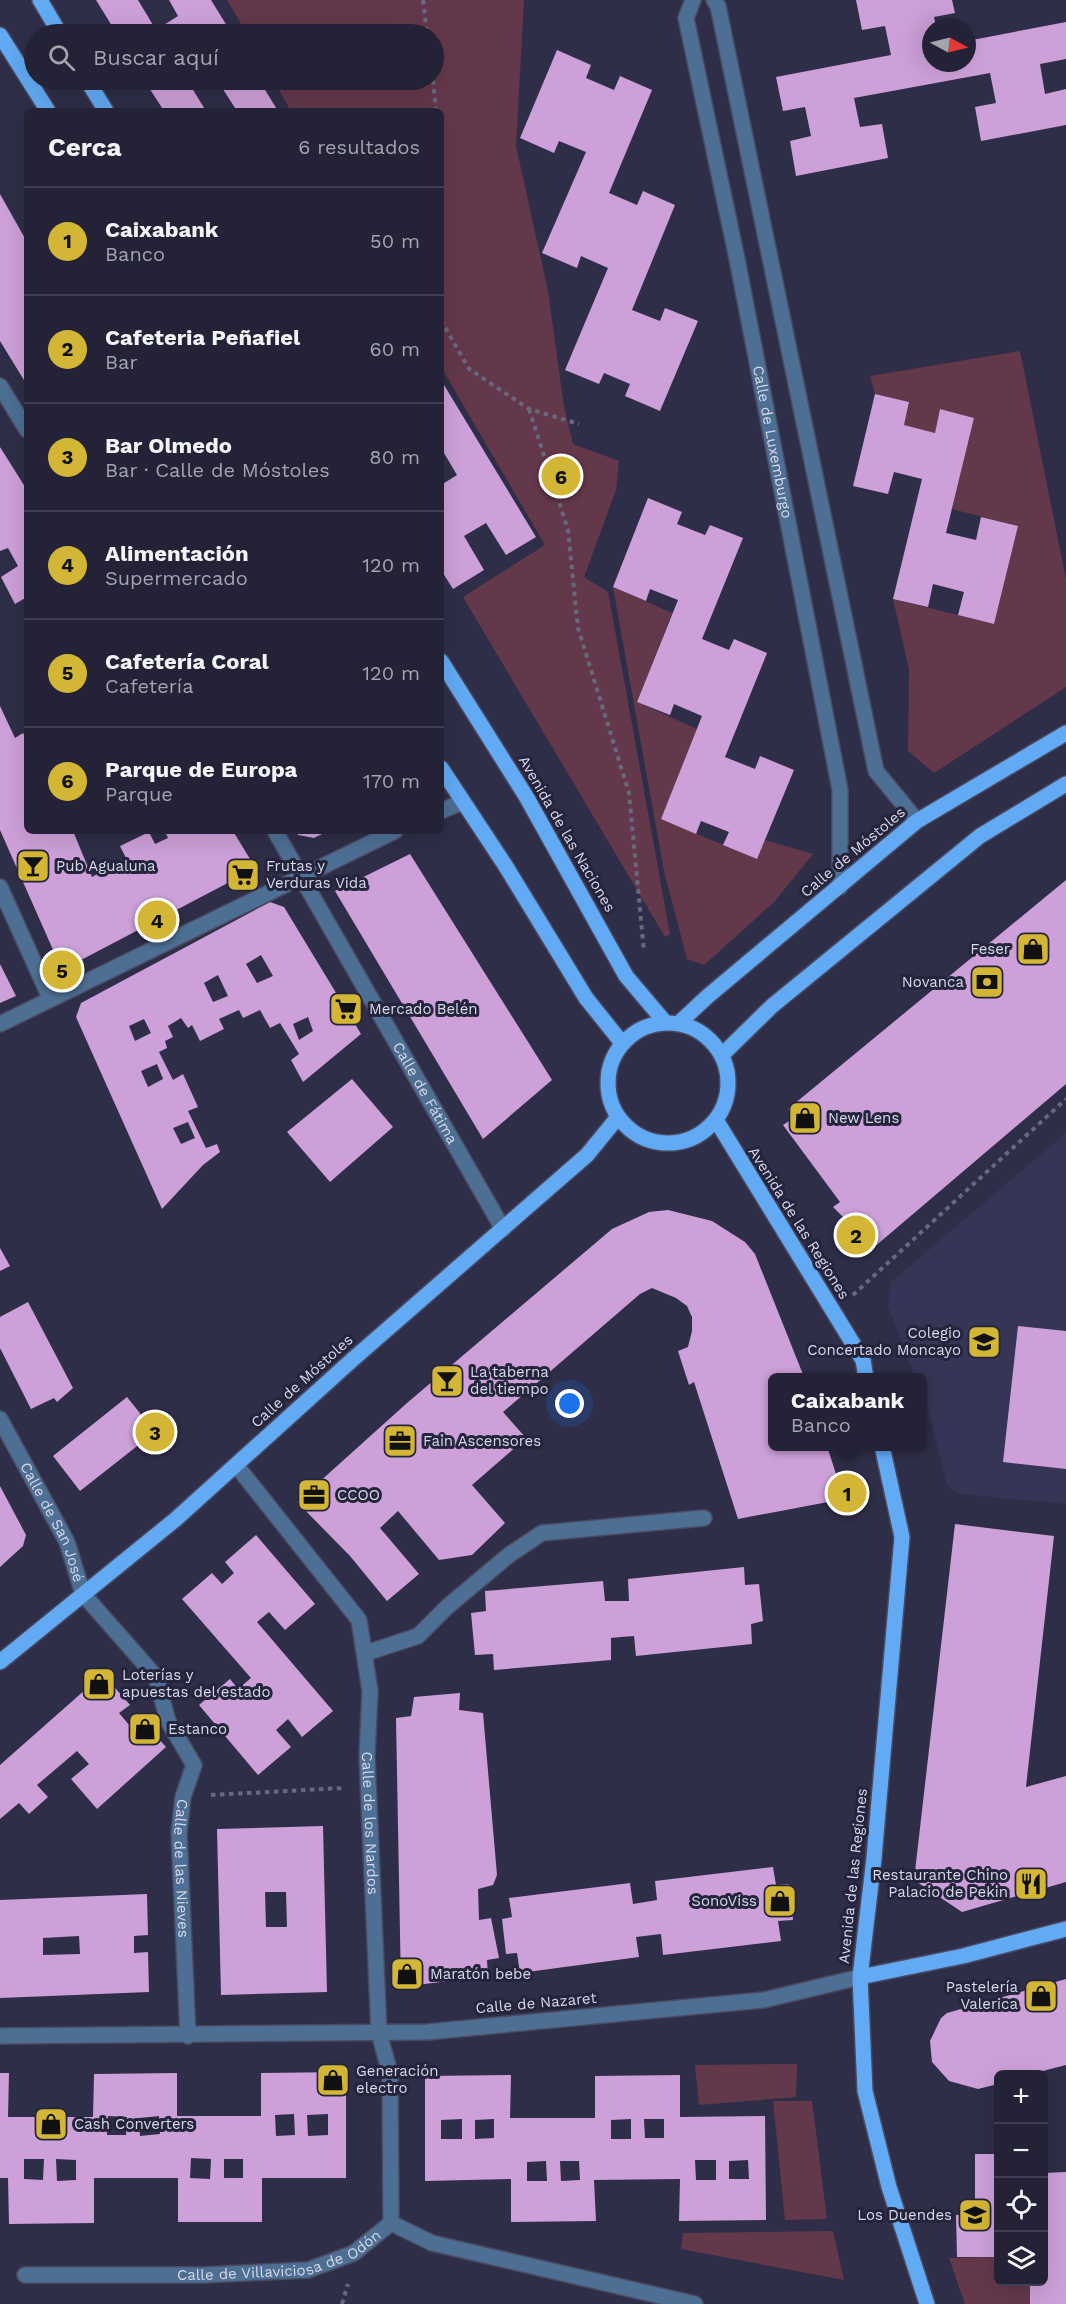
<!DOCTYPE html>
<html lang="es">
<meta charset="utf-8">
<style>
body{margin:0;font-family:"Work Sans",sans-serif;background:#2f2f42;color:#f1f3f6}
.controls{position:absolute;right:18px;bottom:18px;display:grid;overflow:hidden;border-radius:9px;box-shadow:0 6px 24px #0002}
.controls button{width:54px;height:54px;display:grid;place-items:center;padding:0;border:0;border-bottom:2px solid #403f51;background:#232236;color:#f1f3f6;font:30px sans-serif}
.compass{position:absolute;left:922px;top:18px;width:54px;height:54px;border-radius:50%;background:#232236;box-shadow:0 6px 24px #0002;rotate:97deg}
.you{position:absolute;left:570px;top:1404px;width:21px;height:21px;margin:-15px;border:4px solid #fff;border-radius:50%;background:#1a73e8;box-shadow:0 0 0 9px #1a73e833}
.badge{display:grid;place-items:center;width:39px;height:39px;border-radius:50%;background:#d3b635;color:#111;font-size:20px;font-weight:700}
.pin{position:absolute;translate:-50% -50%;border:3px solid #fff;box-shadow:0 2px 6px #0006}
.popup{position:absolute;left:768px;top:1373px;width:159px;height:78px;box-sizing:border-box;display:grid;place-content:center;border-radius:9px;background:#232236;filter:drop-shadow(0 2px 4px #0005);font-size:20px;white-space:nowrap;color:#a3a4ad}
.popup b{font-size:22px;color:#f1f3f6}
.popup::after{content:'';position:absolute;left:50%;top:100%;margin-left:-12px;border:12px solid transparent;border-top-color:#232236}
.list{margin:0;padding:0;list-style:none}
h2{display:flex;justify-content:space-between;align-items:center;height:78px;margin:0;padding:0 24px;font-size:26px}
h2 small{font-size:20px;font-weight:400;color:#a3a4ad}
.list li{display:grid;grid-template-columns:39px 1fr auto;gap:18px;align-items:center;box-sizing:border-box;height:108px;padding:0 24px;border-top:2px solid #403f51}
.list b{display:block;font-size:22px;white-space:nowrap}
.list p{margin:0;font-size:20px;white-space:nowrap;color:#a3a4ad}
.list em{font-size:20px;font-style:normal;color:#a3a4ad}
.icon{flex:none;width:33px;height:33px;fill:none;stroke:currentColor;stroke-width:2;stroke-linecap:round;stroke-linejoin:round}
.map{position:relative;flex:none;width:1066px;height:2304px;overflow:hidden}
.search{position:absolute;background:#232236;box-shadow:0 6px 24px #0002;left:24px;top:24px;width:420px;height:66px;display:flex;align-items:center;gap:15px;box-sizing:border-box;padding:0 21px;border-radius:33px;color:#a3a4ad;font-size:22px}
.panel{position:absolute;background:#232236;box-shadow:0 6px 24px #0002;left:24px;top:108px;width:420px;height:726px;border-radius:9px}
.map>svg:first-child{display:block}
.built{fill:#363556}
.green{fill:#64384b}
.building{fill:#cda0d9;fill-rule:evenodd}
.lines{fill:none;stroke-linecap:round;stroke-linejoin:round}
.minor-casing{stroke:#4a4962;stroke-width:18}
.major-casing{stroke:#4a4962;stroke-width:18}
.path{stroke:#68687f;stroke-width:4;stroke-dasharray:4.5 4.5;stroke-linecap:butt}
.minor{stroke:#4d6f93;stroke-width:15}
.major{stroke:#62aaf4;stroke-width:15}
.labels{text-anchor:middle;dominant-baseline:central;stroke-width:6;stroke-linejoin:round;paint-order:stroke}
.street-label{font-size:15px;fill:#d8d9ea;stroke:#25243d}
.poi-label{font-size:15px;fill:#d8d9ea;stroke:#25243d;text-anchor:start}
</style>
<div class="map">
<svg width="1066" height="2304" viewBox="0 0 1066 2304">
<rect width="100%" height="100%" fill="#2f2e48"/>
<path class="built" d="M1066,1133v371l-105,-10 -14,-8 -15,-62 -10,-28v-18l-7,-1 -27,-71 3,-24z"/>
<path class="green" d="M227,0h297l-8,146 32,145 16,116 9,37 46,17 -3,29 -32,87 24,15 62,342 -5,3 -202,-340 82,-52 -104,-178v-256h-150l-18,-31h161v-46h-187z
M1020,351l46,229v107l-132,86 -26,-22 1,-82 -16,-70 101,25 24,-98 -66,-17 22,-91 -34,-9 -5,24 -31,-8 5,-23 -34,-8 -5,-18z
M613,587l59,26 -35,89 60,27 -36,90 96,40 8,-19 48,14 -39,48 -70,63 -17,-6 -23,-88z
M797,2064l-1,33 -97,8 -4,-40z
M773,2101h39l15,118 -42,1z
M833,2231l11,49 -163,-31 2,-16z
M998,2257v25h32v22h-65l-16,-46z"/>
<path class="building" d="M96,0h42l18,30 22,-14 -9,-16h42l21,34h-115z
M856,0h96l3,13 -21,4 2,10h-5v36h36v-22l99,-19v37l-26,5 5,30 21,-5v36l-85,16 -6,-34 21,-4 -6,-30 -136,25 6,29 22,-3 6,34 -92,18 -6,-35 21,-5 -6,-29 -22,4 -7,-34 115,-22 -6,-29 -23,4z
M557,50l34,15 -5,13 28,12 6,-14 32,14 -43,103 28,12 6,-14 32,14 -43,105 28,11 5,-13 33,13 -38,90 -35,-15 5,-12 -26,-11 -5,11 -34,-14 43,-102 -27,-12 -4,12 -35,-15 44,-101 -27,-11 -5,12 -34,-15z
M144,80h43l19,31h-42z
M217,80h42l19,31h-41z
M0,194l27,48v143l-27,-44z
M441,380l95,157 -30,18 -20,-32 -22,13 20,34 -31,19 -12,-19v-85l16,-10 -16,-27z
M875,394l34,8 -5,23 31,8 5,-24 34,9 -28,115 30,7 5,-23 37,9 -24,98 -36,-9 6,-23 -31,-8 -5,23 -35,-8 29,-120 -28,-7 -6,22 -35,-8z
M0,447l27,43v107l-12,7 -14,-27 17,-11 -10,-18 -8,3z
M648,498l34,14 -5,12 28,11 5,-10 33,13 -41,101 27,11 5,-11 33,14 -42,104 30,12 5,-13 34,14 -37,89 -34,-14 6,-13 -28,-11 -5,13 -35,-15 41,-103 -28,-12 -4,11 -33,-13 41,-102 -28,-11 -4,12 -33,-14z
M0,706l15,32 8,-5 4,7v91h46l19,46 34,-19 -6,-12 29,-14 6,12 13,-6 -3,-7h68l17,28 -7,16 -181,95 -62,-140z
M296,831h32l-14,7 -16,-3z
M410,854l142,226 -69,59 -148,-248z
M1066,880v204l-200,170 -24,-23 8,-7 -17,-17 7,-5 -57,-77 12,-8 -7,-8z
M270,902l14,5 77,127 -58,48 -12,-22 8,-6 -19,-31 -10,5 -10,-18 -17,8 -4,-8 -20,9 5,10 -24,12 -8,-16 -4,3 -7,-10 -13,8 5,11 -8,4 2,7 -8,4 14,28 10,-6 15,33 -10,4 18,37 11,-4 3,8 -17,13 -41,44 -86,-192 5,-14zM261,955l12,21 -16,7 -11,-19zM218,975l10,21 -15,6 -9,-19zM308,1017l5,14 -14,9 -6,-16zM144,1019l7,14 -16,8 -6,-15zM157,1064l6,15 -15,8 -7,-16zM188,1122l7,16 -14,6 -8,-16z
M0,964l16,32 -16,7z
M352,1079l41,48 -63,55 -43,-50z
M668,1210l44,11 33,21 10,12 49,123 -32,1v68h55l17,53 -106,20 -44,-137 -5,3 -11,-34 10,-4 4,-16v-14l-5,-11 -11,-8 -24,-10 -12,6 -137,118 23,26 -54,47 33,38 -33,32 -33,5 -41,-49 -18,17 39,46 -32,27 -37,-45 -53,-54 110,-99 205,-174 37,-17z
M0,1248l10,18 -10,5z
M28,1302l45,86 -16,14 -3,-4 -23,11 -31,-61v-31z
M1018,1326l48,5v138l-63,-7z
M127,1397l28,35 -75,59 -27,-35z
M0,1486l26,49 -3,11 -23,21z
M955,1524l99,12 -28,251 40,-11v106l-104,30 -48,-32z
M256,1535l59,69 -30,26 -16,-18 -12,10 76,89 -31,26 -14,-18 -12,11 15,17 -33,28 -59,-70 31,-26 8,10 13,-11 -69,-79 30,-26 10,11 12,-11 -9,-11z
M744,1567l1,18 14,-1 4,37 -12,3 1,20 -116,12 -2,-20 -13,1 -10,1v22l-117,10 -1,-16 -18,1 -4,-42 15,-2 -1,-20 118,-10 2,20h24l-1,-22z
M103,1674l27,31 -11,8 11,13 10,-8 26,29 -69,62 -26,-30 18,-15 -12,-13 -40,34 11,12 -19,17 -10,-11 -19,16v-54z
M460,1693l-1,17 24,3 14,162 -4,10 -15,4 1,31 12,-2 8,40 -12,2 1,16 -87,11 -5,-269 15,-2 3,-19z
M323,1826l4,166 -106,3 -4,-166zM265,1892h21l1,35h-21z
M773,1867l3,18 13,-1 4,36 -15,1 3,20 -118,14 -2,-21 -25,3 3,20 -119,16 -3,-20 -11,1 -4,-35 10,-2 -3,-19 121,-15 3,21 24,-4 -2,-19z
M147,1894l1,41 -14,1v17l14,-1 1,40 -149,6v-98zM79,1936l1,18 -37,1v-17z
M1066,1979v86l-35,9h-33v10l-20,5 -29,-8 -17,-19 -2,-21 11,-23 6,-5z
M346,2072v106h-84v44h-84v-44h-84v45l-85,1 -1,-46h-8v-105h9l-1,44h85l1,-43 83,-1v43h84v-43zM294,2114l1,21 -19,1 -1,-21zM328,2114v21l-20,1 -1,-21zM108,2116l19,1 -1,18h-19zM159,2116l1,18 -20,2 -1,-18zM191,2158l20,1 -1,20 -20,-1zM24,2159h20l-1,21 -19,-1zM56,2159l20,1v20l-19,1zM224,2159h19v19h-19z
M511,2075l-1,43h85v-42l85,-1v42l85,-1 1,104 -87,1 1,-42 -86,1 2,41 -85,1v-43l-86,2v-105zM462,2119v20h-21v-19zM494,2119v19l-19,1v-19zM631,2119v20h-20v-19zM644,2119h20v19h-19zM695,2160h21v20h-20zM748,2160l1,19h-20v-18zM546,2161l1,20h-20v-19zM560,2161h19l1,19 -19,1z
M975,2154h23v103h-41l-1,-42h19z
M1066,2172v132h-36v-22h14v-109z"/>
<g class="lines">
<defs>
<g id="minor">
<path id="s1" d="M693,0l-7,18 51,241 103,531v97"/>
<path d="M714,0l4,6 158,765 41,50"/>
<path d="M0,386l27,44"/>
<path d="M441,811l21,-9"/>
<path id="s2" d="M275,831l228,398"/>
<path d="M0,887l50,111"/>
<path d="M0,1024l395,-193"/>
<path id="s3" d="M0,1419l67,123 16,52 73,83 12,44 26,44 -11,32 -4,36 9,203"/>
<path id="s4" d="M236,1465l123,155 11,71 -3,65 12,277 11,40 1,150"/>
<path d="M366,1653l52,-17 29,-29 62,-52 33,-22 162,-15"/>
<path d="M0,2036l427,-4 337,-32 96,-23"/>
<path d="M391,2223l41,20 263,61"/>
<path id="s5" d="M25,2275h178l105,-5 46,-17 37,-30"/>
</g>
<path id="major" d="M40,0l20,34
M0,35l48,76
M87,80l19,31
M441,661l86,137 99,178 39,46
M441,768l64,97 81,133 36,45
M608 1083a60 60 0 1 1 120 0a60 60 0 1 1-120 0Z
M679,1023l29,-27 209,-175 149,-88
M722,1055l50,-49 208,-170 86,-52
M716,1120l147,240 3,18
M882,1446l20,91 -28,321 -14,119 5,114 24,96 38,117
M0,1662l176,-143 176,-159 235,-205 31,-38
M860,1977l103,-21 103,-27"/>
</defs>
<use href="#minor" class="minor-casing"/>
<use href="#major" class="major-casing"/>
<path class="path" d="M423,0l4,34
M433,80l3,31
M441,320l28,49 60,40 50,15
M529,409l39,121 10,98 51,165 15,159
M853,1295l213,-196
M211,1795l133,-7
M342,2304l6,-20"/>
<use href="#minor" class="minor"/>
<use href="#major" class="major"/>
</g>
<defs>
<symbol id="bar-square" viewBox="-11 -11 22 22"><rect x="-9" y="-9" width="18" height="18" rx="4" fill="#d3b635" stroke="#25243d"/><path d="M-6-5H6L.8 .8V4.5H3.5V6h-7V4.5H-.8V.8Z" fill="#111"/></symbol>
<symbol id="supermarket-square" viewBox="-11 -11 22 22"><rect x="-9" y="-9" width="18" height="18" rx="4" fill="#d3b635" stroke="#25243d"/><path d="M-6-5.5h2.5l.6 2H6L4.5 2H-2.5L-4.4-4H-6ZM-1.5 3.2a1.3 1.3 0 1 0 .1 0ZM3 3.2a1.3 1.3 0 1 0 .1 0Z" fill="#111"/></symbol>
<symbol id="shop-square" viewBox="-11 -11 22 22"><rect x="-9" y="-9" width="18" height="18" rx="4" fill="#d3b635" stroke="#25243d"/><path d="M-5-2.5h2.3a2.7 3.5 0 0 1 5.4 0H5L5.5 6h-11ZM-1.5-2.5h3a1.5 2.3 0 0 0-3 0Z" fill="#111"/></symbol>
<symbol id="bank-square" viewBox="-11 -11 22 22"><rect x="-9" y="-9" width="18" height="18" rx="4" fill="#d3b635" stroke="#25243d"/><path d="M-6-4H6V4H-6ZM0-2.3a2.3 2.3 0 1 0 0 4.6a2.3 2.3 0 1 0 0-4.6Z" fill="#111"/></symbol>
<symbol id="school-square" viewBox="-11 -11 22 22"><rect x="-9" y="-9" width="18" height="18" rx="4" fill="#d3b635" stroke="#25243d"/><path d="M0-5L7-2L0 1L-7-2ZM-4 1L0 2.5L4 1V4Q0 6-4 4Z" fill="#111"/></symbol>
<symbol id="office-square" viewBox="-11 -11 22 22"><rect x="-9" y="-9" width="18" height="18" rx="4" fill="#d3b635" stroke="#25243d"/><path d="M-6-3h4V-5.5h4V-3h4V5H-6ZM-1-4.5V-3h2v-1.5ZM-6 0V1H6V0Z" fill="#111"/></symbol>
<symbol id="restaurant-square" viewBox="-11 -11 22 22"><rect x="-9" y="-9" width="18" height="18" rx="4" fill="#d3b635" stroke="#25243d"/><path d="M-5-6h1v4h1v-4h1v4h1v-4h1v5L-1.5 .5V6h-2V.5L-5-1ZM5-6V6H3V1.5H1.5Q1.5-4 5-6Z" fill="#111"/></symbol>
</defs>
<g fill-rule="evenodd">
<use href="#bar-square" x="14" y="847" width="38" height="38"/>
<use href="#supermarket-square" x="224" y="856" width="38" height="38"/>
<use href="#shop-square" x="1014" y="930" width="38" height="38"/>
<use href="#bank-square" x="968" y="963" width="38" height="38"/>
<use href="#supermarket-square" x="327" y="990" width="38" height="38"/>
<use href="#shop-square" x="786" y="1099" width="38" height="38"/>
<use href="#school-square" x="965" y="1323" width="38" height="38"/>
<use href="#bar-square" x="428" y="1362" width="38" height="38"/>
<use href="#office-square" x="381" y="1422" width="38" height="38"/>
<use href="#office-square" x="295" y="1476" width="38" height="38"/>
<use href="#shop-square" x="80" y="1665" width="38" height="38"/>
<use href="#shop-square" x="126" y="1710" width="38" height="38"/>
<use href="#restaurant-square" x="1012" y="1865" width="38" height="38"/>
<use href="#shop-square" x="761" y="1882" width="38" height="38"/>
<use href="#shop-square" x="388" y="1955" width="38" height="38"/>
<use href="#shop-square" x="1022" y="1977" width="38" height="38"/>
<use href="#shop-square" x="314" y="2061" width="38" height="38"/>
<use href="#shop-square" x="32" y="2105" width="38" height="38"/>
<use href="#school-square" x="956" y="2196" width="38" height="38"/>
</g>
<g class="labels">
<g class="street-label">
<text stroke="none"><textPath href="#s1" startOffset="452">Calle de Luxemburgo</textPath></text>
<text transform="translate(567 834) rotate(60)">Avenida de las Naciones</text>
<text transform="translate(853 852) rotate(-40)">Calle de Móstoles</text>
<text stroke="none"><textPath href="#s2" startOffset="302">Calle de Fátima</textPath></text>
<text transform="translate(799 1223) rotate(58)">Avenida de las Regiones</text>
<text transform="translate(302 1381) rotate(-42)">Calle de Móstoles</text>
<text stroke="none"><textPath href="#s3" startOffset="116">Calle de San José</textPath></text>
<text stroke="none"><textPath href="#s4" startOffset="402">Calle de los Nardos</textPath></text>
<text stroke="none"><textPath href="#s3" startOffset="507">Calle de las Nieves</textPath></text>
<text transform="translate(853 1876) rotate(-84)">Avenida de las Regiones</text>
<text transform="translate(536 2003) rotate(-5)">Calle de Nazaret</text>
<text stroke="none"><textPath href="#s5" startOffset="258">Calle de Villaviciosa de Odón</textPath></text>
</g>
<g class="poi-label">
<text x="56" y="866">Pub Agualuna</text>
<text x="266" y="866">Frutas y<tspan x="266" dy="17">Verduras Vida</tspan></text>
<text x="1010" y="949" text-anchor="end">Feser</text>
<text x="964" y="982" text-anchor="end">Novanca</text>
<text x="369" y="1009">Mercado Belén</text>
<text x="828" y="1118">New Lens</text>
<text x="961" y="1333" text-anchor="end">Colegio<tspan x="961" dy="17">Concertado Moncayo</tspan></text>
<text x="470" y="1372">La taberna<tspan x="470" dy="17">del tiempo</tspan></text>
<text x="423" y="1441">Fain Ascensores</text>
<text x="337" y="1495">CCOO</text>
<text x="122" y="1675">Loterías y<tspan x="122" dy="17">apuestas del estado</tspan></text>
<text x="168" y="1729">Estanco</text>
<text x="1008" y="1875" text-anchor="end">Restaurante Chino<tspan x="1008" dy="17">Palacio de Pekin</tspan></text>
<text x="757" y="1901" text-anchor="end">SonoViss</text>
<text x="430" y="1974">Maratón bebe</text>
<text x="1018" y="1987" text-anchor="end">Pastelería<tspan x="1018" dy="17">Valerica</tspan></text>
<text x="356" y="2071">Generación<tspan x="356" dy="17">electro</tspan></text>
<text x="74" y="2124">Cash Converters</text>
<text x="952" y="2215" text-anchor="end">Los Duendes</text>
</g>
</g>
</svg>
<div class="controls">
<button>+</button>
<button>−</button>
<button><svg class="icon" aria-label="locate" viewBox="0 0 24 24"><circle cx="12" cy="12" r="6"/><path d="M12 2v4M12 18v4M2 12h4M18 12h4"/></svg></button>
<button><svg class="icon" aria-label="layers" viewBox="0 0 24 24"><path d="M12 4l9 5-9 5-9-5zM3 14l9 5 9-5"/></svg></button>
</div>
<svg class="compass" viewBox="-18 -18 36 36"><path d="M0-13l5 13h-10z" fill="#e53935"/><path d="M0 13l5-13h-10z" fill="#a3a4ad"/></svg>
<div class="you"></div>
<div class="pin badge" style="left:847px;top:1493px">1</div>
<div class="popup"><b>Caixabank</b>Banco</div>
<div class="pin badge" style="left:856px;top:1235px">2</div>
<div class="pin badge" style="left:155px;top:1432px">3</div>
<div class="pin badge" style="left:157px;top:920px">4</div>
<div class="pin badge" style="left:62px;top:970px">5</div>
<div class="pin badge" style="left:561px;top:476px">6</div>
<div class="search"><svg class="icon" aria-label="search" viewBox="0 0 24 24"><circle cx="10" cy="10" r="6"/><path d="M15 15l6 6"/></svg>Buscar aquí</div>
<section class="panel">
<h2>Cerca<small>6 resultados</small></h2>
<ul class="list">
<li><span class="badge">1</span><div><b>Caixabank</b><p>Banco</p></div><em>50 m</em></li>
<li><span class="badge">2</span><div><b>Cafeteria Peñafiel</b><p>Bar</p></div><em>60 m</em></li>
<li><span class="badge">3</span><div><b>Bar Olmedo</b><p>Bar · Calle de Móstoles</p></div><em>80 m</em></li>
<li><span class="badge">4</span><div><b>Alimentación</b><p>Supermercado</p></div><em>120 m</em></li>
<li><span class="badge">5</span><div><b>Cafetería Coral</b><p>Cafetería</p></div><em>120 m</em></li>
<li><span class="badge">6</span><div><b>Parque de Europa</b><p>Parque</p></div><em>170 m</em></li>
</ul>
</section>
</div>
